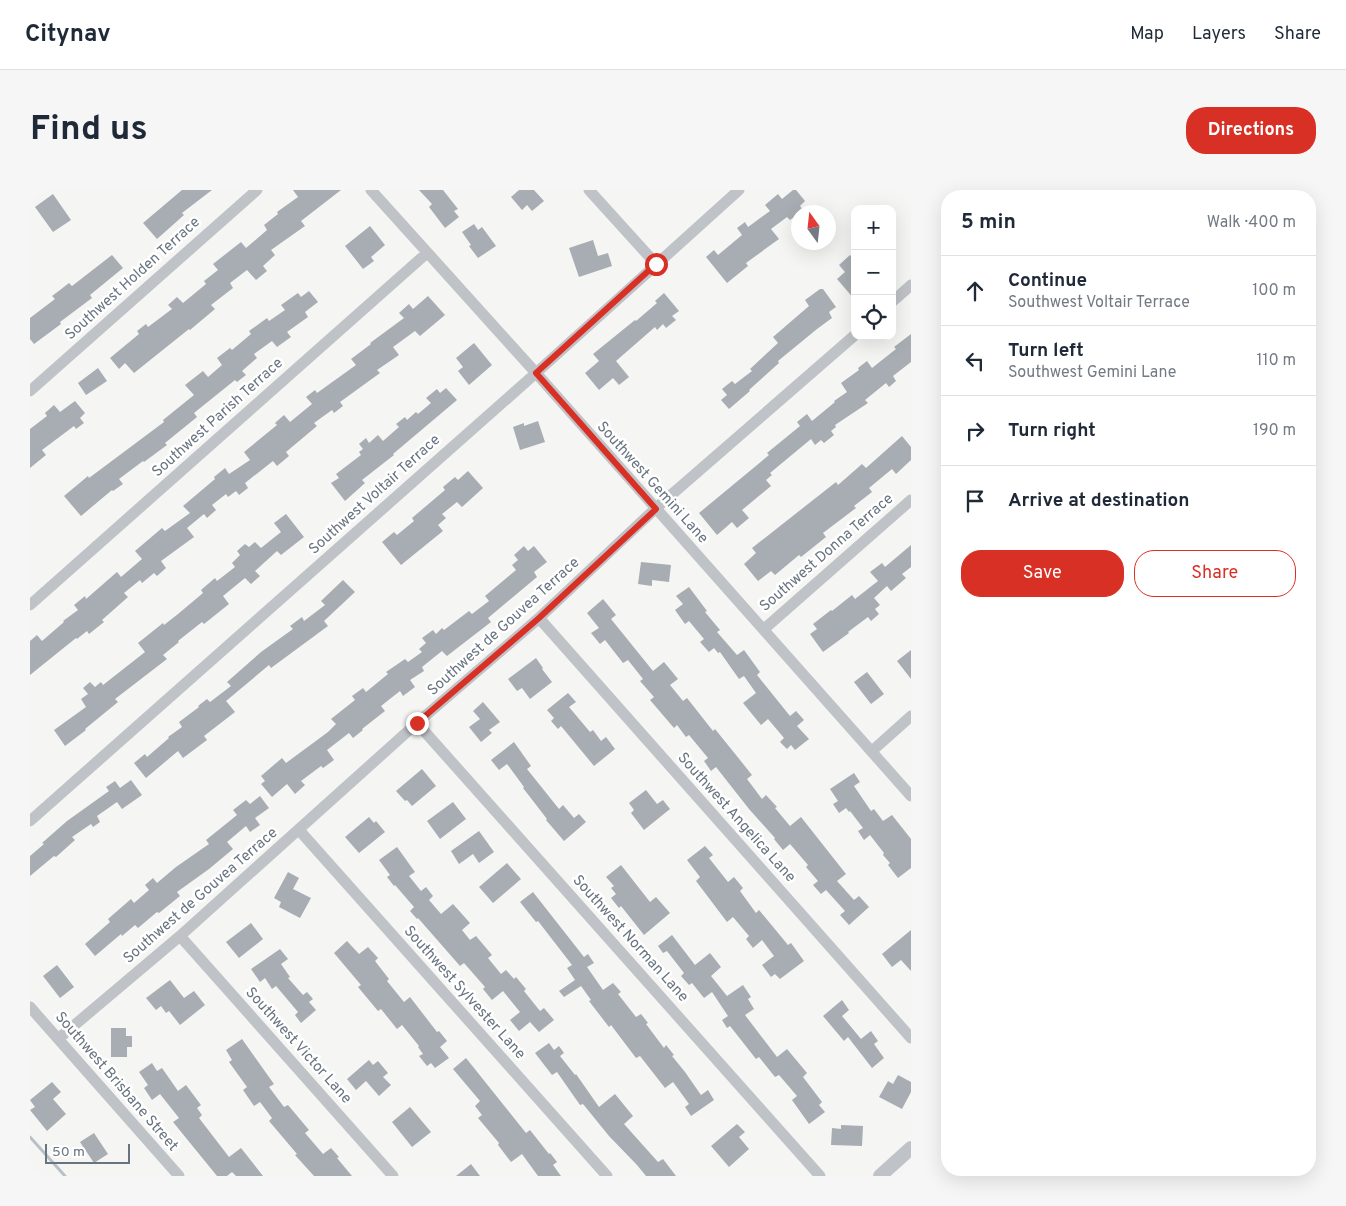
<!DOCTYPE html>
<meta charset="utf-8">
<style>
body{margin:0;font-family:Overpass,sans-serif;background:#f6f6f7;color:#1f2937}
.controls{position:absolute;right:15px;top:15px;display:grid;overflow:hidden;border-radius:10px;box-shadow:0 5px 20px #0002}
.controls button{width:45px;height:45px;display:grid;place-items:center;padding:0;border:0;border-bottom:1px solid #e0e1e3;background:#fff;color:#1f2937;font:25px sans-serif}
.compass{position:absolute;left:761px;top:15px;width:45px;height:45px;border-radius:50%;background:#fff;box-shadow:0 5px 20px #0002;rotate:345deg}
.scale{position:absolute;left:15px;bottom:12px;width:85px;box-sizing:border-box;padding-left:5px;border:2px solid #687480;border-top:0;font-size:14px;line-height:18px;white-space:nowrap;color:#687480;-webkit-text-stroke:4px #fff;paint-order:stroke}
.stop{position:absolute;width:15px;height:15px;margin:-11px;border:4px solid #d93025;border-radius:50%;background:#fff}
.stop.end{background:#d93025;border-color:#fff;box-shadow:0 1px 5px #0008}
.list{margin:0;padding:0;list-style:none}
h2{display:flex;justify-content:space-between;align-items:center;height:65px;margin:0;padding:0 20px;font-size:21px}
h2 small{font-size:16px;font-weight:400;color:#747a83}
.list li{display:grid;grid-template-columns:32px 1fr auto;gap:15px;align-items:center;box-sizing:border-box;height:70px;padding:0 20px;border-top:1px solid #e0e1e3}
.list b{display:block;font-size:19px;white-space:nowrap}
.list p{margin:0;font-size:16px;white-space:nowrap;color:#747a83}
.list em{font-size:16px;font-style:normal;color:#747a83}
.actions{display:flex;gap:10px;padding:15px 20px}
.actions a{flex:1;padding:11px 0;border:1px solid #d93025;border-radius:20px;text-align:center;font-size:18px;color:#d93025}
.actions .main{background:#d93025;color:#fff}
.icon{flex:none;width:28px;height:28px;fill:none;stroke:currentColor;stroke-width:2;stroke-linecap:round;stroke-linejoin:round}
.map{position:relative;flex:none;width:881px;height:986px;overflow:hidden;border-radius:20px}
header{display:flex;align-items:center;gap:30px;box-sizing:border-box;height:70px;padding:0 25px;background:#fff;border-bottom:1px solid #e0e1e3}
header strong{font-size:24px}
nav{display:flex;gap:28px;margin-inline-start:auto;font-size:18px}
.intro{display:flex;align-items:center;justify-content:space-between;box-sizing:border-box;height:120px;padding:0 30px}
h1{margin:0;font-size:35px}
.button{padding:12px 22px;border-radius:20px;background:#d93025;color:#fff;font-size:18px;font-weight:700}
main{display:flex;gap:30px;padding:0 30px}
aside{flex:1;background:#fff;border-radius:20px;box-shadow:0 5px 20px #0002}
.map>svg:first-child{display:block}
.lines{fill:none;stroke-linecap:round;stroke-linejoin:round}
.stream{stroke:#b9c1c6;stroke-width:3}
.building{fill:#a7adb2}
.minor{stroke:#bfc2c6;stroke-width:11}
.tertiary{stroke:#bfc2c6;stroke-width:14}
.route{stroke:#d93025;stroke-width:6}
.labels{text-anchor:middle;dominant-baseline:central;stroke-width:5;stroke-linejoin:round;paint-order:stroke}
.street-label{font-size:15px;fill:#687480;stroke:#fff}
</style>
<header>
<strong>Citynav</strong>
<nav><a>Map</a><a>Layers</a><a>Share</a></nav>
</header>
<div class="intro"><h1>Find us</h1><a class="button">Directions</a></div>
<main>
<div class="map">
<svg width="881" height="986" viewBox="0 0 881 986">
<rect width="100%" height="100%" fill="#f5f5f3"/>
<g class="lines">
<path class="stream" d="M0,947l35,39"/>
</g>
<path class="building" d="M152,0h30l-30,23 2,2 -27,24 -14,-16z
M263,0h48l-40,31 4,5 -34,24 4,5 -12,11 4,5 -11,9 -9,-10 -17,13 3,5 -22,17 4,4 -25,21 -1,-1 -55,44 -9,-10 -6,6 -9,-11 29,-24 -2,-3 9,-7 2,3 24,-18 -4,-4 9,-8 6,6 23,-19 -2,-3 14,-11 -5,-6 28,-22 5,6 21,-18 -3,-5 14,-11 -1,-2 21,-15z
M389,0h24l15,19 -4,2 5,6 -14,11 -16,-21 3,-3z
M489,0h15l10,11 -12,10 -5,-6 -5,5 -11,-13z
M763,0h3l9,11 -5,5 3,4 -13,10 -3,-3 -16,12 8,10 -33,24 2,3 -21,17 -21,-26 8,-7 4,5 24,-20 -5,-7 8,-6 3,5 22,-16 -5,-6 13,-11 4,5z
M23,4l18,26 -18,12 -18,-25z
M444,34l4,6 4,-3 14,19 -18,12 -9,-12 2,-1 -9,-13z
M340,36l15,19 -14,12 3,4 -11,8 -18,-23z
M563,50l5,16 10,-3 4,13 -33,11 -10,-29z
M82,65l11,13 -33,27 2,3 -32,24 1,2 -27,20 -4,-5v-21l25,-19 -3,-3 8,-6 9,-7 3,3z
M820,65l5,5v40l-18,-21 8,-7 -6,-7z
M790,99h3l13,18 -7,5 3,6 -15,11 -39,32 1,2 -30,27 1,1 -21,18 -8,-9 6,-5 -5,-6 10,-8 3,3 17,-13 -2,-2 28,-26 -5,-6 36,-31 -4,-6z
M279,101l9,11 -13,10 3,5 -21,15 4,5 -14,10 -5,-6 -18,13 3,4 -15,13 4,4 -9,7 -2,-2 -41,33 3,4 -32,26 2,2 -23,17 -1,-1 -24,18 4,5 -10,7 -1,-1 -31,26 -17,-20 24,-20 1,2 75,-56 -1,-2 31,-25 -9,-10 18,-14 5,6 14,-12 -5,-7 13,-10 2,2 19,-16 -2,-3 18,-13 2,3 16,-11 -4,-5 17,-12 3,4z
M634,103l15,18 -7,5 4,4 -10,8 -3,-4 -6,6 -2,-3 -39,34 13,16 -10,8 -6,-7 -14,12 -14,-17 14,-12 -6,-7 42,-34 1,1 21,-18 -2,-2z
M398,106l17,19 -25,21 -5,-5 -22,16 6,8 -22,15 3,3 -40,29 3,4 -9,7 -2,-3 -18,13 3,3 -31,26 3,4 -12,10 -4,-5 -28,22 3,5 -9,7 -3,-4 -8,6 -2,-3 -14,11 4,5 -9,8 -3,-4 -17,14 7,9 -33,24 5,7 -9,8 -3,-3 -12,10 -2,-3 -16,13 4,4 -26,23 2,2 -15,12 -2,-3 -10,8 -1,-1 -46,37v-34l7,-6 5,6 22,-19 -1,-1 15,-11 -4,-5 11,-9 1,3 31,-27 4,5 21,-18 -7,-8 27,-23 3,3 25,-18 -7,-7 32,-27 -1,-2 11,-9 4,6 21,-14 -6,-8 33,-27 -2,-2 9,-8 6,7 22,-18 -6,-7 9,-7 2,3 39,-28 -5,-6 20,-15 -1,-1 34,-25 -5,-5 10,-9 4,5z
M881,144v28l-18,14 3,5 -7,6 -3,-4 -21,17 3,3 -33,22 1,2 -5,4 3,4 -10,8 -3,-3 -6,5 -4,-6 -41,34 2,2 -6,5 5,6 -29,24 7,8 -12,10 -5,-6 -15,13 -18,-22 70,-58 -2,-2 33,-27 -3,-4 10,-8 5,7 23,-19 -1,-1 13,-9 -6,-9 18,-13 -1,-2 9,-7 5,7 24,-19 -2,-2z
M444,153l18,22 -23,20 -11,-14 5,-4 -7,-9z
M68,178l9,13 -21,14 -8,-12z
M416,198l11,12 -64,54 1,1 -32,25 3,3 -20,18 -14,-18 8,-5 -3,-4 25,-19 -2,-3 4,-3 -4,-5 7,-6 3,5 9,-8 5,6 16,-14 -3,-3 9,-7 2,3 9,-8 2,2 13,-11 -5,-5 11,-9 3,4z
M45,211l10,12 -5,5 4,5 -8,6 -2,-3 -32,24 4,5 -16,13v-39l17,-13 -2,-3 9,-8 6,7z
M508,231l7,21 -25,8 -7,-23 11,-4v3z
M872,246l9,11v13l-15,14 -4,-5 -23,19 3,4 -18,14 2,2 -33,25 3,4 -25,20 -2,-2 -24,20 -4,-4 -13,10 -14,-17 12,-11 -4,-5 84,-66 2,3 24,-21 4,4z
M438,281l15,17 -21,19 -5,-5 -15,12 4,4 -8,7 5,6 -42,34 -19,-23 12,-10 3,3 17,-14 -2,-3 33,-28 -2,-3 12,-10 3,3z
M256,324l18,23 -23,18 -4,-4 -22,20 5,5 -9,8 -6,-6 -22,18 6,8 -25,20 -2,-2 -24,19 1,1 -16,13 4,4 -52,40 3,3 -33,27 1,1 -21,16 -11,-16 32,-23 -5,-8 7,-5 -5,-6 7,-6 5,5 6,-5 2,3 42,-33 -7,-9 25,-20 1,2 14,-11 25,-21 -2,-3 14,-12 2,3 18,-14 -3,-4 8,-8 -3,-4 8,-7 4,3 6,-5 6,6 20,-16 -7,-9z
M881,355v22l-9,7 4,4 -15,13 -4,-5 -13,12 6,7 -5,4 4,5 -8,7 -3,-4 -20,15 1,1 -26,19 -13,-18 7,-5 -4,-5 18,-14 1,1 20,-16 3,4 23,-18 -8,-9 12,-9 3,4z
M494,356l4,5 6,-5 13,16 -13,10 3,5 -49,41 3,4 -44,34 -5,-5 -20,16 2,4 -14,9 5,7 -12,9 -3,-5 -19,15 4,5 -23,18 1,1 -10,8 -4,-5 -22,17 7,10 -11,8 -2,-2 -20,15 4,4 -10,9 -8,-10 -15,13 -11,-13 4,-3 -4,-5 21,-18 4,5 42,-31 8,-8 -5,-5 24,-19 -3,-4 11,-8 3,4 22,-18 -2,-2 19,-13 3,3 14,-10 -3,-3 7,-6 -4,-5 11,-8 3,4 6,-6 2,2 25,-19 3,3 17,-13 -4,-5 31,-26 -4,-5 6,-5 -4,-5z
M611,372l30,3 -2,17 -17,-2v6l-14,-2z
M313,390l12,12 -31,29 4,5 -57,42 -2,-3 -43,36 9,11 -31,24 3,4 -24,18 -5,-7 -32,27 -12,-15 11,-9 2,3 22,-19 -1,-1 14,-10 -3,-5 20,-15 -1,-1 9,-7 3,3 21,-16 -4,-4 34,-30 32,-23 -3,-3 12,-9 2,4 21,-16 -4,-4z
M659,397l18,24 -2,1 15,18 -3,2 20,23 7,-5 16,22 -3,3 33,41 6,-5 8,9 -7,6 12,13 -14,11 -4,-5 -4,4 -7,-7 4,-4 -16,-19 -7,6 -18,-22 13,-10 -12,-17 -5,3 -19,-27 -2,1 -4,-5 -5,4 -9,-10 4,-3 -15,-18 -4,3 -10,-14 8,-6 -7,-8z
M573,409l13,16 -5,4 42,52 11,-9 14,17 -8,6 13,16 4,-3 26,33 2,-2 25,31 12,15 -5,4 15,20 4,-4 11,12 -2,1 15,18 11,-9 45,57 -9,7 17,19 5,-4 10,11 -20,18 -9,-10 5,-4 -19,-21 -5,4 -8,-9 5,-4 -12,-14 2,-2 -18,-21 -7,6 -9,-11 1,-1 -26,-29 -33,-42 -5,4 -7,-10 4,-3 -19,-23 -3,2 -9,-12 -3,3 -24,-28 4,-3 -14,-16 3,-2 -15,-19 -5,3 -18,-23 -5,4 -9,-11 8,-5 -12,-15z
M881,460v29l-14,-18z
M506,468l7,10 -1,1 10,13 -22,17 -8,-11 -5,3 -9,-12z
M837,482l17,22 -13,10 -17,-22z
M538,503l8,9 -7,5 21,25 3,-2 8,11 5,-4 9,12 -21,17 -33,-40 -3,3 -7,-8 3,-3 -7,-8z
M453,512l17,20 -11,8 3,3 -11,9 -12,-15 11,-8 -7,-8z
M484,552l17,24 -4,3 32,40 4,-4 11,13 5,-4 7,8 -22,19 -18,-21 1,-1 -24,-31 1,-1 -17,-23 -8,6 -8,-10z
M392,579l14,17 -24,20 -5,-6 -2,1 -9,-10z
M824,583l6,9 -6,4 17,25 3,-2 9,12 9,-6 19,24v29l-13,10 -10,-13 2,-2 -7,-8 1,-2 -14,-18 -6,5 -6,-9 5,-3 -13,-17 -1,1 -3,-4 -7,5 -6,-9 5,-3 -8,-12z
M101,590l11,15 -20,14 -5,-7 -20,14 3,6 -7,5 -2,-3 -19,13 3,3 -19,17 -2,-1 -24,20v-20l14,-12 -2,-1 25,-22 42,-30 -3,-4 9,-6 5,7z
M616,600l11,14 6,-4 7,9 -26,21 -13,-17 3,-3 -5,-7z
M230,606l9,12 -14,10 5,7 -10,7 -4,-6 -19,16 6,7 -24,20 -32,23 3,4 -21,17 -2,-1 -19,16 -3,-3 -13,11 -1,-2 -26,22 -10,-12 25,-22 -2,-3 23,-20 3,4 15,-13 -4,-5 8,-7 4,5 19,-16 33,-23 -3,-4 31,-25 -4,-5 13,-10 4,4z
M423,612l13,17 -26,20 -13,-18z
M339,627l5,6 2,-2 9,11 -26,21 -14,-16z
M449,641l15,21 -15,11 -6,-9 -14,10 -8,-13z
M675,656l8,9 -4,3 19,24 6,-5 9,11 -3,3 16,22 3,-3 29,35 3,-2 13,18 -24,18 -5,-5 -4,3 -9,-12 12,-9 -12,-16 -9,8 -7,-9 3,-3 -16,-19 -6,5 -31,-41 4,-4 -13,-17z
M367,657l18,25 -6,4 12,15 5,-4 7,9 -4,4 12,14 12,-10 17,19 -8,7 8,10 6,-4 16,19 -4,3 13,16 5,-4 8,9 2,-2 10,12 -2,2 16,20 4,-3 10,12 -15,12 -9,-10 -11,9 -9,-11 10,-8 -17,-21 -11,9 -9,-11 2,-2 -21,-24 -4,3 -42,-48 -1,1 -7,-8 4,-4 -19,-22 -1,1 -7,-9 3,-2 -11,-15z
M477,673l14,16 -28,24 -14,-16z
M591,675l29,37 6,-5 14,16 -26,22 -23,-29 -2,2 -8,-10 5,-4 -5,-6 3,-2 -8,-9z
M258,682l11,6 -6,11 18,9 -11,20 -21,-11 2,-5 -7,-4z
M503,702l51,65 4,-3 6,9 -7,4 16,23 10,-7 8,9 -3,2 18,23 5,-3 7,9 -2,1 18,24 2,-3 8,10 -2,1 13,16 16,23 7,-5 6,10 -23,16 -6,-9 4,-3 -16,-22 -8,6 -25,-32 -4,2 -25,-33 -2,2 -20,-26 2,-1 -10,-14 -17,11 -5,-6 16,-11 -8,-12 5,-3 -34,-44 -2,1 -16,-20z
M221,733l12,16 -24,19 -13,-16z
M881,740v41l-10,-11 -9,7 -10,-13z
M642,745l23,30 15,-12 11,14 -10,9 16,20 16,-11 8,12 -3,2 6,10 -9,6 32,42 10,-8 20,24 -4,4 19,25 -3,3 6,7 -16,12 -17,-24 5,-4 -18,-21 -4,2 -16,-20 -3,2 -26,-33 -3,2 -5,-8 6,-4 -16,-24 -8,6 -12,-15 -3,2 -8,-9 3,-3 -17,-22 -4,2 -5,-7z
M317,751l12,13 9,-7 10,11 -3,3 14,18 -2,2 17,21 6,-5 27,35 2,-1 8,10 -7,6 9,11 -14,10 -4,-5 -4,3 -8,-10 4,-2 -5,-7 1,-1 -17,-21 -5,4 -16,-20 -3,2 -20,-24 3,-2 -27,-32z
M250,759l8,10 -7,5 9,13 -2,1 15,17 4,-3 6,7 -4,3 7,8 -15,13 -6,-8 3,-3 -22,-26 -4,3 -7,-11 -5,4 -9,-13z
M27,775l17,22 -14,11 -17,-22z
M140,790l14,18 10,-7 11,14 -25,20 -11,-14 -3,2 -5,-7 -5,4 -10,-12z
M812,810l7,10 -7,6 19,23 10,-8 7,10 -4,3 10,14 -12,10 -24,-31 -4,4 -21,-25z
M81,838h15v8h6v11h-5v10h-16z
M212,849l32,45 -5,3 15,20 4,-2 21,25 -4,3 18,21 8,-6 8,9 -2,1 15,18h-38l-19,-21 2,-1 -28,-33 3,-3 -12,-16 -6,4 -11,-16 4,-3 -18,-25 3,-2 -6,-10z
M519,853l5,7 5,-4 5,7 -4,3 15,19 1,-1 23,33 16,-13 18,22 -9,8 34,38 5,-3 13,17h-30l-9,-11 -28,-29 -26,-32 -3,1 -23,-33 -5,3 -17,-22z
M436,868l60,75 4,-3 19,24 1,-1 7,9 -4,3 8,11h-23l-16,-22 -11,8 -13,-17 1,-2 -21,-25 4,-3 -7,-9 5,-5 -27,-32z
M339,870l4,5 5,-4 10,12 -5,4 8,8 -12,11 -13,-15 -10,9 -9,-11z
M122,873l5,8 5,-3 16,23 8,-6 15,20 -4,3 5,7 -3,3 30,39 12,-9 22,28h-27l-4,-4 -5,4h-10l-44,-54 6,-4 -19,-24 -8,6 -8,-12 4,-3 -9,-13z
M868,885l13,7v10l-9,17 -23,-12 9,-16 5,3z
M22,892l9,10 -8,7 13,15 -19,17 -17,-21 5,-3 -5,-7z
M380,917l21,25 -19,15 -20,-25z
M707,934l8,8 -6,5 10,12 -20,18 -18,-21z
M811,935l22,1 -1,20 -31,-1 1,-17 9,1z
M64,943l14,21 -14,9 -14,-21z
M441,974l9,12h-24z"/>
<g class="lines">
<path class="minor" d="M341,0l165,183 375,423
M559,0l67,74
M862,112l19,-17
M0,201l227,-201
M0,415l397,-352
M509,428l372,420
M734,439l147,-129
M387,533l403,453
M842,561l39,-35
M0,631l506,-448 203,-183
M269,640l308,346
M150,746l213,240
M0,817l149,169
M28,849l122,-103 237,-213 122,-105 116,-109 200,-174"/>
<path class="tertiary" d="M850,986l31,-28"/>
</g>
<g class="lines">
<path class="route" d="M387,533l122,-105 117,-109 -120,-136 120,-109"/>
</g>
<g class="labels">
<g class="street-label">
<text transform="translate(103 89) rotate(-42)">Southwest Holden Terrace</text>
<text transform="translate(188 228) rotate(-42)">Southwest Parish Terrace</text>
<text transform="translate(622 293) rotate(48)">Southwest Gemini Lane</text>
<text transform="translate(345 305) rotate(-42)">Southwest Voltair Terrace</text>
<text transform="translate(797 363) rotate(-41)">Southwest Donna Terrace</text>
<text transform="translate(474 437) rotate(-42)">Southwest de Gouvea Terrace</text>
<text transform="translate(706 628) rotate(48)">Southwest Angelica Lane</text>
<text transform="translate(171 706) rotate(-41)">Southwest de Gouvea Terrace</text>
<text transform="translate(600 749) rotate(48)">Southwest Norman Lane</text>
<text transform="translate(434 803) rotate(48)">Southwest Sylvester Lane</text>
<text transform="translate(268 856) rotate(48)">Southwest Victor Lane</text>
<text transform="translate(86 892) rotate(49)">Southwest Brisbane Street</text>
</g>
</g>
</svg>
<div class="controls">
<button>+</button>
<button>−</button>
<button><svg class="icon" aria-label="locate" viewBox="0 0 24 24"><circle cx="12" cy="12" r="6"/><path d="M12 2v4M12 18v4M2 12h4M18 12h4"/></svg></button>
</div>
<svg class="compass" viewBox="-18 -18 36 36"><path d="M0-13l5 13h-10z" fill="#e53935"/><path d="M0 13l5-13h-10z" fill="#747a83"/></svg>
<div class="scale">50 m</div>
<div class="stop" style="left:626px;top:74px"></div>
<div class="stop end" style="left:387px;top:533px"></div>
</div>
<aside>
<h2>5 min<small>Walk · 400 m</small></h2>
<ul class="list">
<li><svg class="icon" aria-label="ahead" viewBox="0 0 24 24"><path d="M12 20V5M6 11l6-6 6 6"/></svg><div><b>Continue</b><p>Southwest Voltair Terrace</p></div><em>100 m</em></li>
<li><svg class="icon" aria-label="left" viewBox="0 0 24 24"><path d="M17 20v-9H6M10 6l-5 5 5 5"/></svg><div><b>Turn left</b><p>Southwest Gemini Lane</p></div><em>110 m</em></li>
<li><svg class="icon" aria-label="right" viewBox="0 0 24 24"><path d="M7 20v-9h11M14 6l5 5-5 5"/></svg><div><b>Turn right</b></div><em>190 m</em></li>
<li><svg class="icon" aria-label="arrive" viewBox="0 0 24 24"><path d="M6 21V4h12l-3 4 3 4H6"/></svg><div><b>Arrive at destination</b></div></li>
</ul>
<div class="actions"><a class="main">Save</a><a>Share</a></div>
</aside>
</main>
